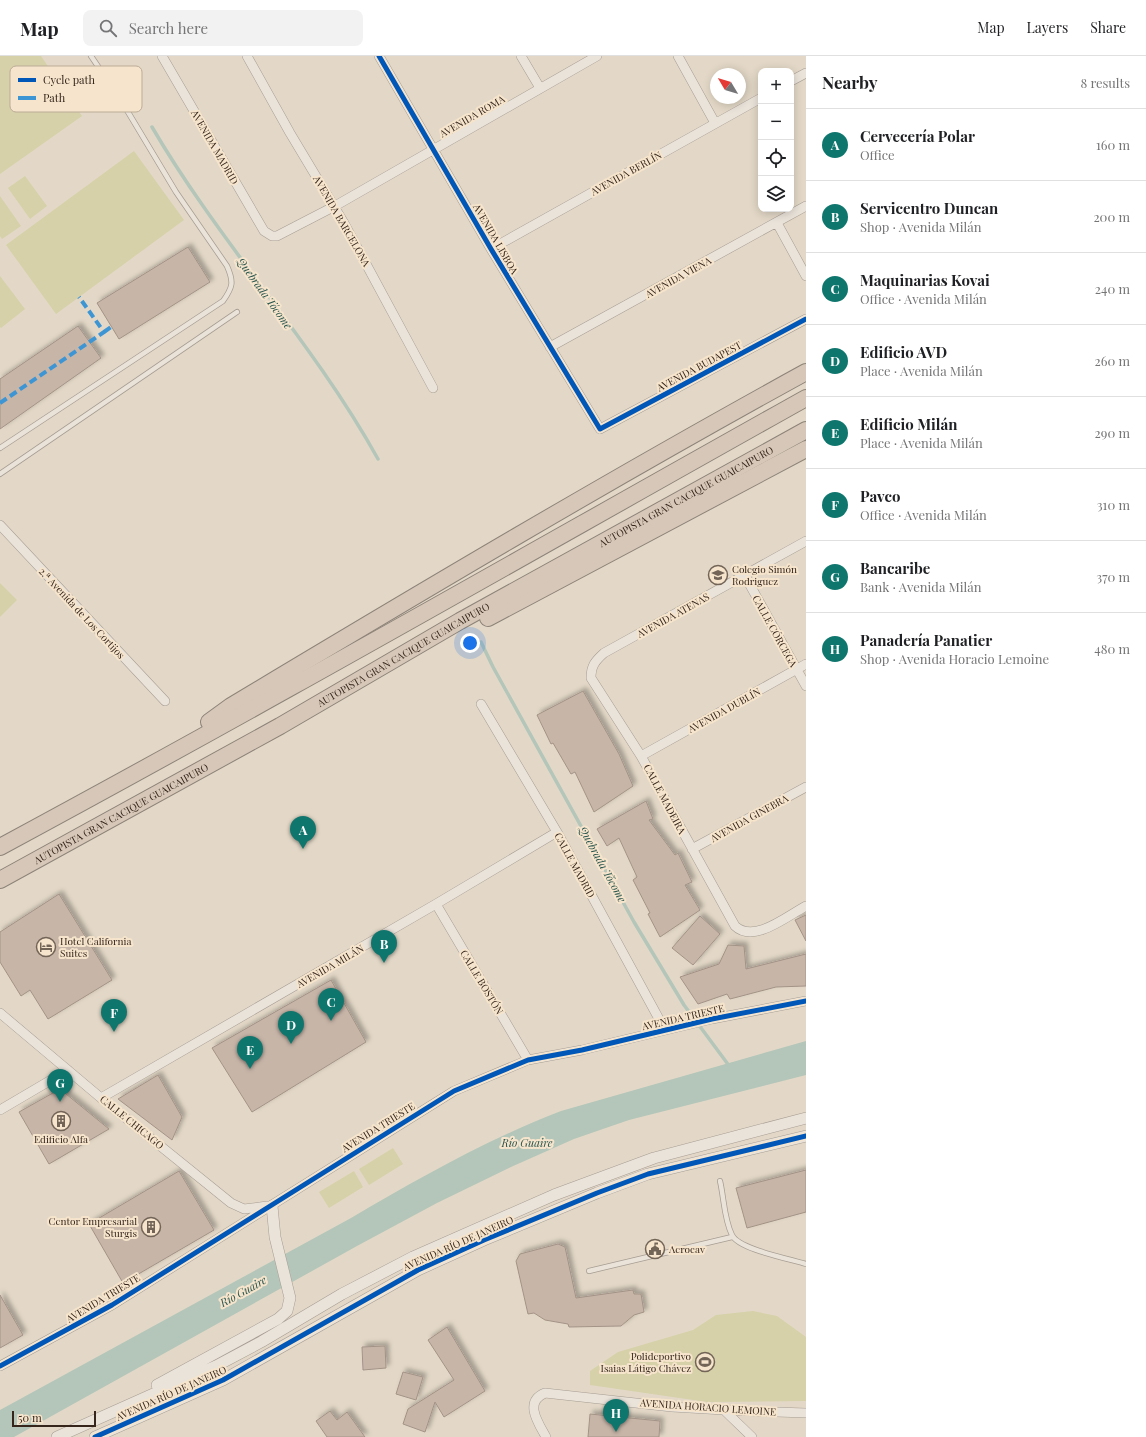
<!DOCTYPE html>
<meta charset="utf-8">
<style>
body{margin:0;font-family:"Playfair Display",serif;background:#f2f2f2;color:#202124}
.controls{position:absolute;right:12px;top:12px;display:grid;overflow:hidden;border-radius:8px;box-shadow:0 2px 10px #0003}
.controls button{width:36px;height:36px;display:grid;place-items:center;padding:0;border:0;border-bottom:1px solid #e0e0e0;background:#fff;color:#202124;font:20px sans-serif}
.compass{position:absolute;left:710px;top:12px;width:36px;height:36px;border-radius:50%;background:#fff;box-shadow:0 2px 10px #0003;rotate:308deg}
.scale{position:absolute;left:12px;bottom:10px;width:84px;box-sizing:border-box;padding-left:4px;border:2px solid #35251b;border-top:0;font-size:11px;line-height:14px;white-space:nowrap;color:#35251b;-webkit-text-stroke:3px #f6e5cc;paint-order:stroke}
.you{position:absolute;left:470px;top:587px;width:14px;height:14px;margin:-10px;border:3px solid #fff;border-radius:50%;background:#1a73e8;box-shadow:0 0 0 6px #1a73e833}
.badge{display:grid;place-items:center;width:26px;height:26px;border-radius:50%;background:#0f766e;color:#fff;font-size:13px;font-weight:700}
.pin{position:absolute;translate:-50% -33px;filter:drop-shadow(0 1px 2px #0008)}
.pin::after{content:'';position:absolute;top:21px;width:14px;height:12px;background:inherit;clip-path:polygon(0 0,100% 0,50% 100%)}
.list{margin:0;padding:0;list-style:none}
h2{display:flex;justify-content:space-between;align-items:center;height:52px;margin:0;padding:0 16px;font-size:17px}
h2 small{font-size:13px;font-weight:400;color:#757577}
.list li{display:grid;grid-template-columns:26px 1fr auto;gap:12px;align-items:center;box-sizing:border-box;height:72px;padding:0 16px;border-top:1px solid #e0e0e0}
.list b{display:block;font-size:15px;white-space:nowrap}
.list p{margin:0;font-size:13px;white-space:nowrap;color:#757577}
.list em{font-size:13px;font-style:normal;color:#757577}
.icon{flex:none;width:22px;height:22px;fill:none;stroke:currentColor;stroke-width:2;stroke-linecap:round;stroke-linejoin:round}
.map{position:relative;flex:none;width:806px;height:1381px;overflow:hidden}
header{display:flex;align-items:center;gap:24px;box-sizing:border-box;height:56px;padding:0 20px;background:#fff;border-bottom:1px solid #e0e0e0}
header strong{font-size:19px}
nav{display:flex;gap:22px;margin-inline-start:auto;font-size:14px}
.search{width:280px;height:36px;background:#f2f2f2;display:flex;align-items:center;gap:10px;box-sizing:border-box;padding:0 14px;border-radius:8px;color:#757577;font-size:15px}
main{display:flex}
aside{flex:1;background:#fff}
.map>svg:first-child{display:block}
.green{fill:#d6d1a9}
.water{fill:#b4c6b9}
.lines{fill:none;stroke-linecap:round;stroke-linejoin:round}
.stream{stroke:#b4c6b9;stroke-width:3.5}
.building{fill:#c7b5a8;stroke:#a39387;filter:url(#shadow)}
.service-casing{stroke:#a79d92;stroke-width:6}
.minor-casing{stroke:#a79d92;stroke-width:10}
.tertiary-casing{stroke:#a79d92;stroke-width:12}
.motorway-casing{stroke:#8d8378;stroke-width:18}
.service{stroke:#eae3da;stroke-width:4.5}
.minor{stroke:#eae3da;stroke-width:9}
.tertiary{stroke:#eae3da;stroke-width:11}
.motorway{stroke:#d6c7b8;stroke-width:16}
.quiet{stroke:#3e95d4;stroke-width:4;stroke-dasharray:8 4;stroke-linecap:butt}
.cycleway-casing{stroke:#f6e5cc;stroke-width:8}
.cycleway{stroke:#0057b8;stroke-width:5}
.labels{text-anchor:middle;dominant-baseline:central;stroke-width:4;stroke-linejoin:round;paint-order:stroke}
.street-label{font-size:10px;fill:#35251b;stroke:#f6e5cc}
.poi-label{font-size:10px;fill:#35251b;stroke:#f6e5cc;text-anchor:start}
.water-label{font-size:11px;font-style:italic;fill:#29554e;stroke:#f6e5cc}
.key{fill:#f6e5cc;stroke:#bcab97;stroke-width:1}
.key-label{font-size:11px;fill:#35251b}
</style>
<header>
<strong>Map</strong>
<div class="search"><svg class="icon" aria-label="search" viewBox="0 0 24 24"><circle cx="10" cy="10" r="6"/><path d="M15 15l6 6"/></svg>Search here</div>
<nav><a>Map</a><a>Layers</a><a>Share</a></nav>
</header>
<main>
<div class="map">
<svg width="806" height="1381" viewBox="0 0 806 1381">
<defs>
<filter id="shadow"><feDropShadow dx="3.5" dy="-3.5" stdDeviation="2" flood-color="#0004"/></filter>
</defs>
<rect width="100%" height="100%" fill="#e3d8c7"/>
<path class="green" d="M0,0h41l41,60 -82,58z
M134,95l50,69 -128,94 -50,-69z
M25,120l22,30 -17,13 -22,-31z
M0,140l21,30 -19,13 -2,-3z
M0,220l25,33 -24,19 -1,-1z
M0,527l17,17 -17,17z
M393,1092l10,16 -34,21 -10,-16z
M354,1115l9,16 -34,21 -10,-16z
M753,1255l24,5 29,21v64l-99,1 -117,-17v-14l28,-19 75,-22 23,-15z"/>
<path class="water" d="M806,985v34l-177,45 -55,19 -63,28 -74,36 -80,43 -343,191h-14v-27l351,-192c68,-40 137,-79 210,-107z"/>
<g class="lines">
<path class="stream" d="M152,71c67,115 161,215 226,332
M481,586l12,25 141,255 50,83 46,62"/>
</g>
<path class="building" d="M188,191l22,35 -91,57 -22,-36z
M78,270l23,32 -101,71v-50z
M583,635l36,63 14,32 -39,26 -19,-40 -4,2 -18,-31 -2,1 -14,-29z
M646,745l7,18 -4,1 26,35 3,-2 14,29 -7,3 15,25 -40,27 -12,-23 2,-1 -17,-33 4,-3 -18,-39 -12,8 -10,-17z
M59,838l53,86 -64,39 -18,-29 -9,6 -21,-34v-30z
M806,859v26l-11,-21z
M700,860l20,18 -27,31 -21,-17z
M728,889l16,1 2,23 60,-15v32l-30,1 -46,12 -3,-5 -29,10 -18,-27 39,-13z
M331,924l35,62 -114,70 -40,-64z
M158,1019l24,42 -10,23 -54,-41z
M60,1033l49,40 -60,35 -30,-52z
M806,1114v42l-59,16 -11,-40z
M179,1115l35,59 -91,53 -34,-59z
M558,1188l7,3 11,51 57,-8 1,4h7l3,18 -10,3 -13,11 -52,1 -1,-3 -23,-4 -11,-7 -6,1 -12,-53 4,-7z
M0,1239l23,40 -23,13z
M447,1271l38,64 -41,26 -9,-15 -10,30 -22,-8 5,-15 46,-29 -26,-40z
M385,1290l1,22 -23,2 -1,-23z
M403,1316l20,5 -7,23 -20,-6z
M330,1355l7,9 10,-8 18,25h-38l-11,-16z
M590,1358l70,7 -1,16h-71z"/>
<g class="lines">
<defs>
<path id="service" d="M0,392l223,-147c10,-14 11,-19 4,-35l-51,-74 -54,-90 -31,-46
M0,418l237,-162
M720,1125c4,17 4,38 12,54 6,14 58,24 74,29
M589,1215l143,-34"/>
<path id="minor" d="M162,0l102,175 8,5h5l58,-30 262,-150
M247,0l43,77 54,90 89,165
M379,0l112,193 109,180 206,-110
M521,0l19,32
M678,0l37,67
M791,25l15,-8
M777,167l29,53
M491,193l270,-151
M550,291l256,-141
M0,469l165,176
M806,485l-202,112c-9,8 -13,13 -13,25l50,78 94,170c19,18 52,-10 71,-20
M745,520l61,110
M481,648l76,128 108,198
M641,700l165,-92
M692,793l114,-62
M436,848l92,156
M0,957l101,85 130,105 13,6 23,-3
M101,1042l335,-194 121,-72
M0,1054l68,-40
M0,1310l112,-61 342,-214 74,-31 54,-10 130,-31 94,-18
M724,1354l28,27
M546,1381c-7,-13 -23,-35 -1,-44l127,14 52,3 82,3"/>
<path id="tertiary" d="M157,1329l121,-66 9,-8 3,-13 -15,-61 -3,-31
M57,1381l159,-71 45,-24 81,-48 71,-37 141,-62 100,-37 152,-40
M95,1381l128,-57 195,-110 66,-30 113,-47 51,-19 158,-38"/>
<g id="motorway">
<path d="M488,562l318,-169"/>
<path d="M209,666l22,-16c190,-114 380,-227 575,-334"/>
<path d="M0,791c271,-146 538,-299 806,-449"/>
<path id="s1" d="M0,824l280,-154 180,-105 346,-191"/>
</g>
</defs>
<use href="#service" class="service-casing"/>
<use href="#minor" class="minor-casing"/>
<use href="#tertiary" class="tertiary-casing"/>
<use href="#motorway" class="motorway-casing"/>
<use href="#service" class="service"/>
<use href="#minor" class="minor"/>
<use href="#tertiary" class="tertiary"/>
<use href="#motorway" class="motorway"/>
<path class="quiet" d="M104,276l7,-5
M0,347l104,-71 -25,-35"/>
<defs>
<path id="cycleway" d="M379,0l112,193 109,180 206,-110
M0,1310l112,-61 342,-214 74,-31 54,-10 130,-31 94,-18
M95,1381l128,-57 195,-110 66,-30 113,-47 51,-19 158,-38"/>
</defs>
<use href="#cycleway" class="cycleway-casing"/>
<use href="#cycleway" class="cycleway"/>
</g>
<defs>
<symbol id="school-ring" viewBox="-11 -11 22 22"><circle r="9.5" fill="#f6e5cc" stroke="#726457" stroke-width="1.5"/><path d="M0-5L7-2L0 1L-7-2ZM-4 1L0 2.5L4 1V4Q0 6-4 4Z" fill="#726457"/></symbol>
<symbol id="hotel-ring" viewBox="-11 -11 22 22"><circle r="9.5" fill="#f6e5cc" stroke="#726457" stroke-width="1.5"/><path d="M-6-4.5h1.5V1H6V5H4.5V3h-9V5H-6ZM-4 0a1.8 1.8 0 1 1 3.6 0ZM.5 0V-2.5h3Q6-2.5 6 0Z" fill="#726457"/></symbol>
<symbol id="building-ring" viewBox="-11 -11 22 22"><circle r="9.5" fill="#f6e5cc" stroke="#726457" stroke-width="1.5"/><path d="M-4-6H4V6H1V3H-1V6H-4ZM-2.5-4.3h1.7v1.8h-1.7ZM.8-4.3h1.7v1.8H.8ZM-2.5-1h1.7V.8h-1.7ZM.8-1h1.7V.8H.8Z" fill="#726457"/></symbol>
<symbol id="civic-ring" viewBox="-11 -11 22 22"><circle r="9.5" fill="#f6e5cc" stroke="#726457" stroke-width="1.5"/><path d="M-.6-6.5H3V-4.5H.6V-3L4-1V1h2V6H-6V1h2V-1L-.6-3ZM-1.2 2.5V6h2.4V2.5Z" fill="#726457"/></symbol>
<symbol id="stadium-ring" viewBox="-11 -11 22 22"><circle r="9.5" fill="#f6e5cc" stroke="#726457" stroke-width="1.5"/><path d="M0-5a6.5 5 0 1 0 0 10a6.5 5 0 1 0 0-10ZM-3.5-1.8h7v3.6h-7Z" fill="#726457"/></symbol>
</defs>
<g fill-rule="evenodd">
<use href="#school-ring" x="707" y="508" width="22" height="22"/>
<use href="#hotel-ring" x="35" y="880" width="22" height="22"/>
<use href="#building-ring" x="50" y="1054" width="22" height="22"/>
<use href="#building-ring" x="140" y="1160" width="22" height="22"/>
<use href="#civic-ring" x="644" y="1182" width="22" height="22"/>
<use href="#stadium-ring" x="694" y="1295" width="22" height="22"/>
</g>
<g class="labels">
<g class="street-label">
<text transform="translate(472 60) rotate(-30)">AVENIDA ROMA</text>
<text transform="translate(215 91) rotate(60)">AVENIDA MADRID</text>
<text transform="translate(626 117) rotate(-29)">AVENIDA BERLÍN</text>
<text transform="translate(342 165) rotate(60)">AVENIDA BARCELONA</text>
<text transform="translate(496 183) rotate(60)">AVENIDA LISBOA</text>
<text transform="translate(678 221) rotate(-29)">AVENIDA VIENA</text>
<text transform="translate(699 310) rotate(-28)">AVENIDA BUDAPEST</text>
<text stroke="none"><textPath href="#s1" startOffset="786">AUTOPISTA GRAN CACIQUE GUAICAIPURO</textPath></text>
<text transform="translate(82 557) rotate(47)">2.ª Avenida de Los Cortijos</text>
<text transform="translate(673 559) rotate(-29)">AVENIDA ATENAS</text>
<text transform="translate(775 575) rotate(61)">CALLE CÓRCEGA</text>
<text stroke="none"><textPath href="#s1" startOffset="462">AUTOPISTA GRAN CACIQUE GUAICAIPURO</textPath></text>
<text transform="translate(724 654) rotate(-29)">AVENIDA DUBLÍN</text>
<text transform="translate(665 743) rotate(62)">CALLE MADEIRA</text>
<text stroke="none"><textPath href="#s1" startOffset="138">AUTOPISTA GRAN CACIQUE GUAICAIPURO</textPath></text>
<text transform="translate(749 762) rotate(-29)">AVENIDA GINEBRA</text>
<text transform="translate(575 809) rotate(61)">CALLE MADRID</text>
<text transform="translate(330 910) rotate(-30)">AVENIDA MILÁN</text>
<text transform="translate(482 926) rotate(59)">CALLE BOSTÓN</text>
<text transform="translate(683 961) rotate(-13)">AVENIDA TRIESTE</text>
<text transform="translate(132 1066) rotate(39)">CALLE CHICAGO</text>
<text transform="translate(378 1071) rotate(-32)">AVENIDA TRIESTE</text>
<text transform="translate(458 1187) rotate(-24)">AVENIDA RÍO DE JANEIRO</text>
<text transform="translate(103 1242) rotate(-31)">AVENIDA TRIESTE</text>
<text transform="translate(171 1337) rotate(-24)">AVENIDA RÍO DE JANEIRO</text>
<text transform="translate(708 1351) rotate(4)">AVENIDA HORACIO LEMOINE</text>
</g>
<g class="poi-label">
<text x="732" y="513">Colegio Simón<tspan x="732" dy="12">Rodriguez</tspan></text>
<text x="60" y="885">Hotel California<tspan x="60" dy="12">Suites</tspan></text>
<text x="61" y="1083" text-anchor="middle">Edificio Alfa</text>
<text x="137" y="1165" text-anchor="end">Centor Empresarial<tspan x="137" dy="12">Sturgis</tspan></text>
<text x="669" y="1193">Aerocav</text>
<text x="691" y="1300" text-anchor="end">Polideportivo<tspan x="691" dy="12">Isaias Látigo Chávez</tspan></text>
</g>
<g class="water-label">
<text transform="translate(265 237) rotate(54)">Quebrada Tócome</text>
<text transform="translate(603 808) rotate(61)">Quebrada Tócome</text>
<text x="527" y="1086">Río Guaire</text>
<text transform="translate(243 1235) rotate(-29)">Río Guaire</text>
</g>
</g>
<rect x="10" y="10" width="132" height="46" rx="6" class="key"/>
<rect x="18" y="22" width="18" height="4" fill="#0057b8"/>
<rect x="18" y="40" width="18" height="4" fill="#3e95d4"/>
<g class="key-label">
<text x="43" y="28">Cycle path</text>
<text x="43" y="46">Path</text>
</g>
</svg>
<div class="controls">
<button>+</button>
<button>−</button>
<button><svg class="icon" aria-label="locate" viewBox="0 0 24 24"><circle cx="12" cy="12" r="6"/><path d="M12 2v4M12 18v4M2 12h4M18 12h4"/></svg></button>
<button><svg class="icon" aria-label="layers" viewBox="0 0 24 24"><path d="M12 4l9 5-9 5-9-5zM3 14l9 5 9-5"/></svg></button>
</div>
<svg class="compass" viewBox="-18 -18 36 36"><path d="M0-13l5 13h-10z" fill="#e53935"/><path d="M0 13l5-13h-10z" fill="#757577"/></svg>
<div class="scale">50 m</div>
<div class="you"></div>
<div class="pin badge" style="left:303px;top:793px">A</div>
<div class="pin badge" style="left:384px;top:907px">B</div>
<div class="pin badge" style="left:331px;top:965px">C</div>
<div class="pin badge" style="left:291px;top:988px">D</div>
<div class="pin badge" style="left:250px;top:1013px">E</div>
<div class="pin badge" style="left:114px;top:976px">F</div>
<div class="pin badge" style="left:60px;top:1046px">G</div>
<div class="pin badge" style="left:616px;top:1376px">H</div>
</div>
<aside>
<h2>Nearby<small>8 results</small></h2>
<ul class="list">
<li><span class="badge">A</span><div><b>Cervecería Polar</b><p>Office</p></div><em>160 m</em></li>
<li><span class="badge">B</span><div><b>Servicentro Duncan</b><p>Shop · Avenida Milán</p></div><em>200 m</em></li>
<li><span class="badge">C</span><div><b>Maquinarias Kovai</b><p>Office · Avenida Milán</p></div><em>240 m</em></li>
<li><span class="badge">D</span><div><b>Edificio AVD</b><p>Place · Avenida Milán</p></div><em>260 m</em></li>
<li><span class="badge">E</span><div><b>Edificio Milán</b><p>Place · Avenida Milán</p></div><em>290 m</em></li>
<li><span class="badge">F</span><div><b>Pavco</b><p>Office · Avenida Milán</p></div><em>310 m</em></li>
<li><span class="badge">G</span><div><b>Bancaribe</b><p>Bank · Avenida Milán</p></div><em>370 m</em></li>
<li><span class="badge">H</span><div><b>Panadería Panatier</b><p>Shop · Avenida Horacio Lemoine</p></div><em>480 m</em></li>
</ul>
</aside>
</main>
